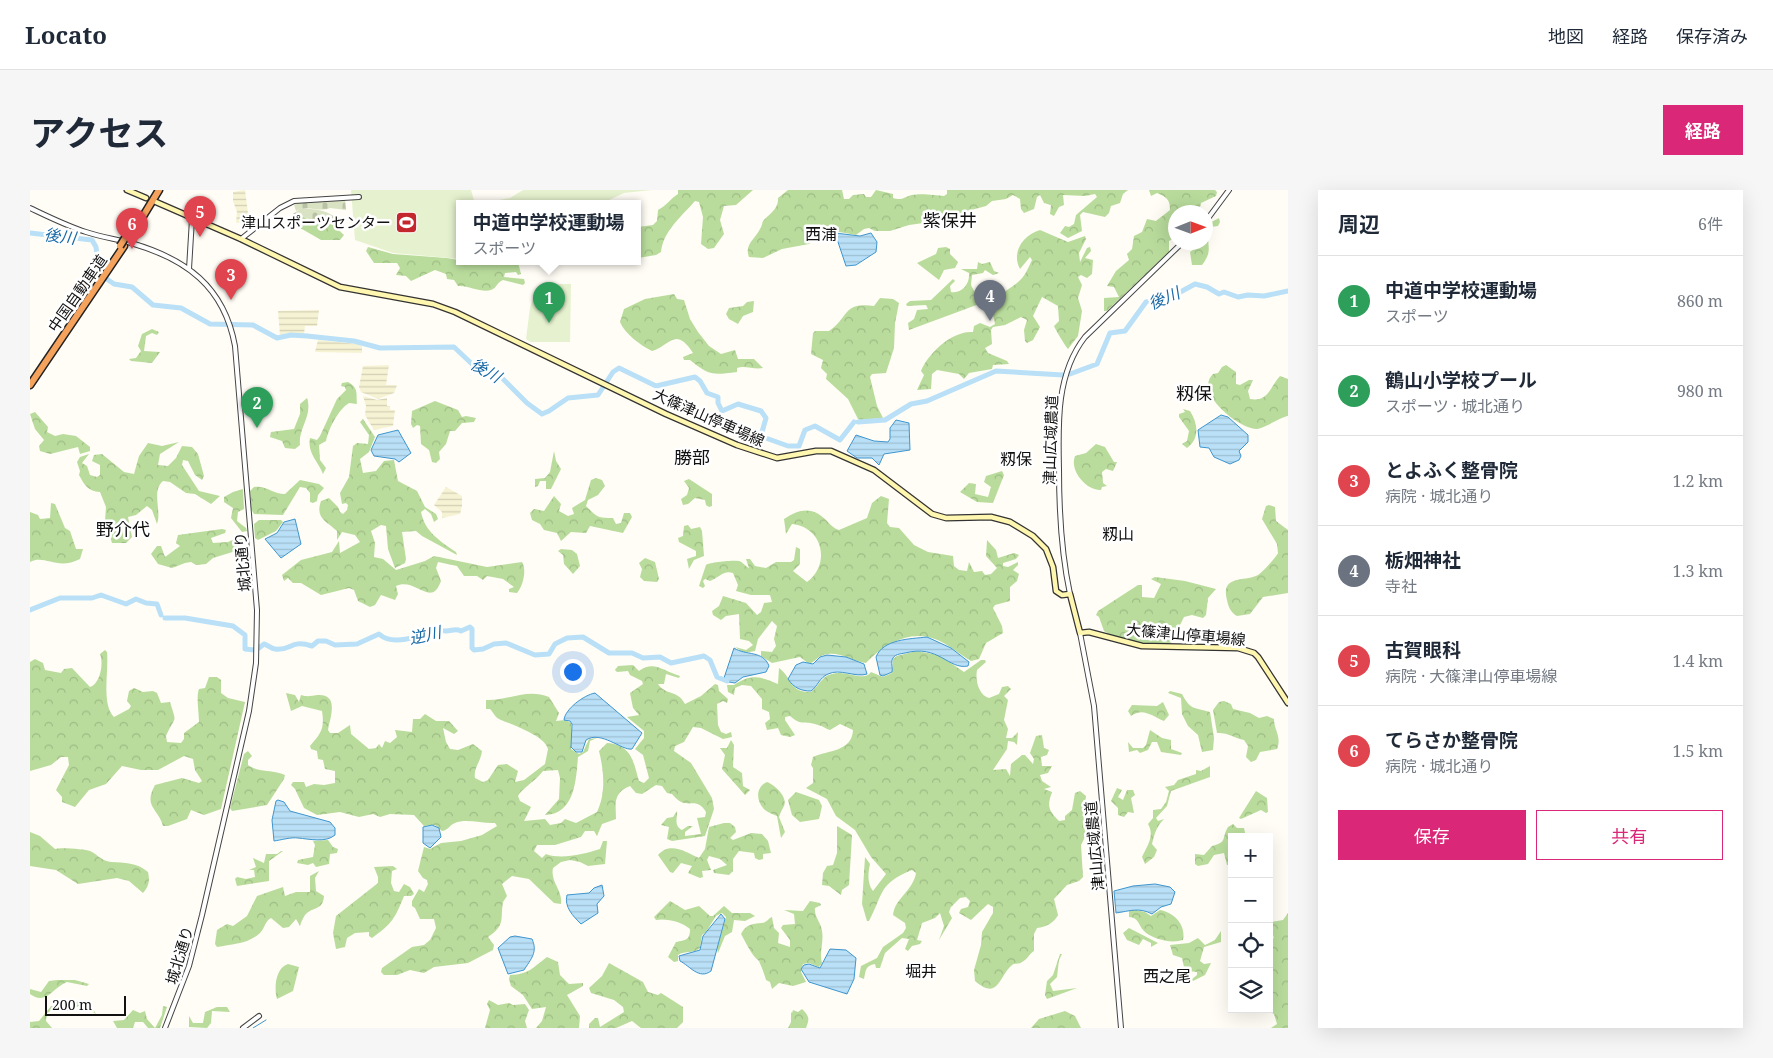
<!DOCTYPE html>
<html lang="ja">
<meta charset="utf-8">
<style>
body{margin:0;font-family:"Noto Serif","Noto Sans JP",serif;background:#f6f6f7;color:#1f2937}
.controls{position:absolute;right:15px;bottom:15px;display:grid;overflow:hidden;border-radius:0px;box-shadow:0 5px 20px #0002}
.controls button{width:45px;height:45px;display:grid;place-items:center;padding:0;border:0;border-bottom:1px solid #e0e1e3;background:#fff;color:#1f2937;font:25px sans-serif}
.compass{position:absolute;left:1138px;top:15px;width:45px;height:45px;border-radius:50%;background:#fff;box-shadow:0 5px 20px #0002;rotate:89deg}
.scale{position:absolute;left:15px;bottom:12px;width:81px;box-sizing:border-box;padding-left:5px;border:2px solid #111;border-top:0;font-size:14px;line-height:18px;white-space:nowrap;color:#111;-webkit-text-stroke:4px #fff;paint-order:stroke}
.you{position:absolute;left:542px;top:481px;width:18px;height:18px;margin:-12px;border:4px solid #fff;border-radius:50%;background:#1a73e8;box-shadow:0 0 0 8px #1a73e833}
.badge{display:grid;place-items:center;width:32px;height:32px;border-radius:50%;background:#db2777;color:#fff;font-size:16px;font-weight:700}
.pin{position:absolute;translate:-50% -41px;filter:drop-shadow(0 1px 2px #0008)}
.pin::after{content:'';position:absolute;top:26px;width:18px;height:15px;background:inherit;clip-path:polygon(0 0,100% 0,50% 100%)}
.popup{position:absolute;left:426px;top:10px;width:185px;height:65px;box-sizing:border-box;display:grid;place-content:center;border-radius:0px;background:#fff;filter:drop-shadow(0 1px 4px #0005);font-size:16px;white-space:nowrap;color:#747a83}
.popup b{font-size:19px;color:#1f2937}
.popup::after{content:'';position:absolute;left:50%;top:100%;margin-left:-10px;border:10px solid transparent;border-top-color:#fff}
.list{margin:0;padding:0;list-style:none}
h2{display:flex;justify-content:space-between;align-items:center;height:65px;margin:0;padding:0 20px;font-size:21px}
h2 small{font-size:16px;font-weight:400;color:#747a83}
.list li{display:grid;grid-template-columns:32px 1fr auto;gap:15px;align-items:center;box-sizing:border-box;height:90px;padding:0 20px;border-top:1px solid #e0e1e3}
.list b{display:block;font-size:19px;white-space:nowrap}
.list p{margin:0;font-size:16px;white-space:nowrap;color:#747a83}
.list em{font-size:16px;font-style:normal;color:#747a83}
.actions{display:flex;gap:10px;padding:15px 20px}
.actions a{flex:1;padding:11px 0;border:1px solid #db2777;border-radius:0px;text-align:center;font-size:18px;color:#db2777}
.actions .main{background:#db2777;color:#fff}
.icon{flex:none;width:28px;height:28px;fill:none;stroke:currentColor;stroke-width:2;stroke-linecap:round;stroke-linejoin:round}
.map{position:relative;flex:none;width:1258px;height:838px;overflow:hidden;border-radius:0px}
header{display:flex;align-items:center;gap:30px;box-sizing:border-box;height:70px;padding:0 25px;background:#fff;border-bottom:1px solid #e0e1e3}
header strong{font-size:24px}
nav{display:flex;gap:28px;margin-inline-start:auto;font-size:18px}
.intro{display:flex;align-items:center;justify-content:space-between;box-sizing:border-box;height:120px;padding:0 30px}
h1{margin:0;font-size:35px}
.button{padding:12px 22px;border-radius:0px;background:#db2777;color:#fff;font-size:18px;font-weight:700}
main{display:flex;gap:30px;padding:0 30px}
aside{flex:1;background:#fff;border-radius:0px;box-shadow:0 5px 20px #0002}
.map>svg:first-child{display:block}
.farmland{fill:url(#farmland-rules)}
.forest{fill:url(#forest-crowns)}
.cemetery{fill:url(#cemetery-stones)}
.pitch{fill:#e6f2cf}
.water{fill:url(#water-rules);stroke:#3f96cf}
.lines{fill:none;stroke-linecap:round;stroke-linejoin:round}
.stream{stroke:#3f96cf;stroke-width:1}
.river{stroke:#b9e0f7;stroke-width:5}
.tertiary-casing{stroke:#444;stroke-width:6}
.secondary-casing{stroke:#333;stroke-width:7}
.motorway-casing{stroke:#222;stroke-width:9}
.tertiary{stroke:#fff;stroke-width:4}
.secondary{stroke:#fff6b0;stroke-width:4.5}
.motorway{stroke:#f5a25d;stroke-width:6}
.motorway-bridge-casing{stroke:#222;stroke-width:9;stroke-linecap:butt}
.motorway-bridge{stroke:#f5a25d;stroke-width:6}
.labels{text-anchor:middle;dominant-baseline:central;stroke-width:5;stroke-linejoin:round;paint-order:stroke}
.poi-label{font-size:15px;fill:#111;stroke:#fff;text-anchor:end}
.street-label{font-size:15px;fill:#111;stroke:#fff}
.neighbourhood-label{font-size:16px;fill:#111;stroke:#fff}
.water-label{font-size:16px;font-style:italic;fill:#1768a6;stroke:#fff}
.quarter-label{font-size:18px;fill:#111;stroke:#fff}
</style>
<header>
<strong>Locato</strong>
<nav><a>地図</a><a>経路</a><a>保存済み</a></nav>
</header>
<div class="intro"><h1>アクセス</h1><a class="button">経路</a></div>
<main>
<div class="map">
<svg width="1258" height="838" viewBox="0 0 1258 838">
<defs>
<pattern id="farmland-rules" width="6" height="5" patternUnits="userSpaceOnUse" patternTransform="scale(1.25)"><rect width="6" height="5" fill="#f6f3d4"/><path d="M0 2.5h6" fill="none" stroke="#d2cfb5"/></pattern>
<pattern id="forest-crowns" width="20" height="18" patternUnits="userSpaceOnUse" patternTransform="scale(1.25)"><rect width="20" height="18" fill="#b9dc9c"/><path d="M2 6a3 3 0 1 1 6 0M12 15a3 3 0 1 1 6 0" fill="none" stroke="#9ebc85"/></pattern>
<pattern id="cemetery-stones" width="16" height="16" patternUnits="userSpaceOnUse" patternTransform="scale(1.25)"><rect width="16" height="16" fill="#d9e3c4"/><path d="M2 7V4a2 2 0 0 1 4 0v3zM10 15v-3a2 2 0 0 1 4 0v3z" fill="#b9c2a7"/></pattern>
<pattern id="water-rules" width="6" height="5" patternUnits="userSpaceOnUse" patternTransform="scale(1.25)"><rect width="6" height="5" fill="#b9e0f7"/><path d="M0 2.5h6" fill="none" stroke="#9ebfd3"/></pattern>
</defs>
<rect width="100%" height="100%" fill="#fffdf5"/>
<path class="farmland" d="M215,0l4,31 -13,2 1,-11 -4,-11v-9z
M289,120l-2,16h-12l-1,8 -17,-1 -7,2 -2,-24z
M288,150l39,4 5,2v7l-47,-1z
M359,175l-3,20h11l-3,8 -16,6 -17,-7 -2,-5 4,-21z
M333,206l14,4 10,-2v8h3v4h5l-2,16 -19,4 -9,-15 1,-9z
M416,297l16,9v10l-2,8 -18,4v-6l-8,-7z"/>
<path class="forest" d="M648,0h75l-17,15 -12,1 -4,14 4,14 -10,14 -6,1 -7,-5 2,-27 -4,-15 -4,-1c-13,15 -32,30 -34,51l-5,3 -18,3v-31l15,-2 4,-4 1,-11c8,-4 12,-11 20,-16z
M758,0h54l2,9h5l4,-4 11,-1 2,3h5l5,-7 17,4v4c9,3 11,-1 19,-3 8,-2 24,0 32,1l3,-2v-4h181l-5,4 -3,9 -9,3 -2,7 -4,4 -22,-5 -3,3 2,16 -14,7 -8,-5 5,-7 4,1 5,-3 2,-9 21,-18 -2,-3 -10,2 -22,-1 1,10 -5,2 -5,9 -4,-2 1,-9 -7,-2 -4,-8 -3,2 -3,12 -10,4 -3,-4 -1,-10 -7,-4 -7,4 -14,2 -6,5 -26,7 -22,8 -29,4 -19,6h-15l-6,-3 -5,1 -8,6 -22,-4 -6,6 -14,2 -5,5 -27,5 -19,9 -14,-1c-5,-12 6,-18 11,-28 2,-3 2,-6 3,-8 6,-7 16,-12 15,-23z
M1119,0h66l2,2 -1,4 -15,7 -2,9h-23l-1,26 -6,3v11l-62,59h-3v-13l15,-1 -5,-10 -7,-1 9,-15 13,-11 -2,-6 5,-5 2,-13 8,-4 5,-13 9,2 14,-11c0,-10 -3,-13 -13,-17l-6,3z
M274,27l8,5 19,1 13,12 -4,5h-19l-26,-15 2,-7z
M1189,28l1,4 -2,4 -7,1 -3,4c-1,15 5,20 -6,34h-10l-2,-13 6,-4v-5l10,-1v-17z
M1010,40l28,12 17,-6 1,3 -7,14 1,9 7,-14 3,-1 1,4 -6,7 8,2 -1,14 -5,4 -6,-3 -3,2 4,8 -4,13 4,13 -4,25 -10,13c-2,-2 -13,-20 -14,-23l5,-5 -1,-15 -16,-9 -9,19 7,11 -7,13 -6,3 -2,-2 -1,-11 3,-10 -6,-3 -16,8 -12,2 -2,3 1,14 -7,4 3,5 19,8 2,3 -16,1 -1,4 -23,4 -5,6 -5,-5 -22,-4 -5,4 -1,15 -14,1 7,-15 -3,-4c7,-18 32,-41 52,-39l1,-6 6,-3 10,4 5,-3 -2,-9 -4,-1c5,-18 15,-21 28,-31 8,-6 11,-15 15,-23l-2,-3 -10,12c-9,-17 3,-34 20,-39z
M338,57l25,7 54,4 38,7 33,-3 3,12 -3,1 -2,-3 -11,1 -1,4 20,2 1,4 -2,2 -20,-5c-6,2 -6,8 -12,10 -10,3 -23,-5 -33,-4l-4,-6 -7,-1 -1,-5 -11,-4 -24,11 -5,-5 -10,-1 4,-7 -3,-5h-23l-8,-12z
M916,57l4,2v5l8,8 -3,6 -11,2 -5,10 -22,-17 19,-9 2,-6z
M948,72l4,2 8,-2 4,9 5,2 -6,2 -8,-5 -2,3 -11,2 -1,10 3,6 10,3 12,-1 -6,7 -81,30 -1,-7 6,-4 3,-9 11,-1 -2,-4 -19,1 -1,-2 4,-3 21,-1 22,-21 2,2 -5,5 1,6c11,2 19,-8 18,-19l-8,-4h16z
M644,104l3,5 7,1 6,19 8,13 11,14 12,8 14,-4 3,9h16l9,9c-9,2 -18,-3 -26,0v4c-25,3 -27,4 -47,-12h-6l-1,-3 10,-4c-18,-28 -24,-6 -41,-2 -12,-6 -27,-17 -32,-29l4,-13 21,-10z
M850,108l13,1 6,4 -4,20 -1,25 -8,25 -14,1 -2,3 7,29 6,12 -22,2 -3,-1 -10,-20 -22,-20 1,-5 -6,-6 2,-8 -12,-6 2,-21 2,-2h14c20,-13 13,-29 45,-25z
M724,111l-1,11 -10,4 -5,8 -9,-5 -3,-5 3,-6 14,-2 4,-4z
M122,139l7,3 -2,3 -5,-2 -6,3 -2,15 16,1 -8,11 -21,-2 -2,-2 7,-1 5,-7 -3,-5 4,-12z
M1196,175l10,7v12l4,1 9,-5h4l-5,11 2,8c19,3 19,-11 30,-23l8,3v37c-7,1 -25,13 -32,13 -19,-1 -62,-37 -43,-55l5,-1 4,-6z
M318,192c11,6 8,12 9,22l-8,-1c-11,7 -20,25 -23,38l-7,4 1,15 6,8 -3,6c-5,-13 -16,-21 -13,-36l7,2 3,-4 17,-37 9,-9 -1,-3 -4,-1 1,-3z
M277,208c6,18 -9,30 -7,47l-5,4 -10,-1 -3,-7 -12,-4 1,-5 23,-3 6,-15v-10z
M405,211l23,9 4,7 4,-1 10,2 -2,4 -12,1 -7,8h-5l-4,13 -7,8 1,7 -4,4 -4,-1 -3,-12 -8,-6 -1,-18 -3,-1 -4,3 -2,-4 1,-13z
M1153,219l7,2c8,13 10,27 -3,37l-5,-4 5,-3 2,-10 -10,-14v-3l6,-2z
M5,222l13,15 -1,5 8,4 8,-2 13,2 14,11v4l-10,3 -2,-7 -28,7 -10,-3 -1,-5 5,-6 -9,-11 -5,-15z
M333,229l12,18 -6,15 -9,7 3,14 13,-2 8,-10 10,-1 4,21 19,10 8,16 11,7 2,5 -4,3 -3,-8 -6,-5 -4,3c4,20 19,29 35,40l1,3 -35,-19 -6,-5 -14,1 4,27 -1,4 -10,5 -7,-19 -2,-23 -5,-1 -10,6 4,12 -1,14 9,2 13,11 29,-9 9,-5 53,11 35,-5c5,8 1,24 -5,31l-8,-1v-3l5,-2 -11,-8 -16,-3 -4,4 -6,-4h-13l-7,-10 -19,-4 -2,6 5,13c-10,28 -25,-4 -45,5l2,8 -3,6 -14,-5 -6,10 -5,2 -12,-6 -4,-11 -5,-2 -28,7 -20,-12h-8l-5,-5 -4,3 -2,-6 19,-15 31,-8 7,-11 1,12 20,-11 -5,-7 -13,-3 -5,8v-9c-11,-10 -22,-13 -16,-30l8,-3 9,9 2,5 3,2 4,-4 1,-5 -2,-2 -4,1 -2,-11 9,-16 4,-31 4,-3 11,1 1,-9 -9,-13z
M149,252l-19,12 -2,11 10,1 8,-8 6,-12 10,1 6,7 6,22 -2,4 -7,-5 -7,-14 -5,-1 -1,5 17,26 21,5 -9,8 -16,-10 -9,-1 -16,-11 -7,-1c-12,10 -1,30 -6,43l-5,-14 -5,-4 -11,9 -8,2 4,20 -6,6h-14l-7,-22 1,-14 -6,-15c-12,-1 -15,-6 -21,-17l1,-4 -3,-9 3,-5 9,-3 -7,9 5,3 3,9 7,2 3,-2v-10l-8,-4 2,-6 8,-1 22,18 10,2 5,-18 9,-13 14,3z
M1066,254l9,3 9,15h3l-4,9 -7,-2 -4,3 1,11 4,3 -5,1 -1,3c-14,1 -32,-19 -26,-34l11,-3z
M524,261l2,10 5,8 -10,20h-5v-8h-6l-2,5 -3,1v-8l10,-1 5,-6z
M972,281l2,4 -11,28 -16,-1 -17,-10 9,-9 7,1 -1,10 13,3 3,-10 -7,-5 2,-6z
M566,288l6,2 3,6 -7,9 -10,5 -2,6c11,11 11,12 27,12l3,6 5,-1 3,-10h6l2,4 -9,16 -33,-7 -4,7 -15,-1 -10,9 -4,-8 -13,-3 -4,-6 -8,-4 -2,-7 4,-4 10,2 10,-15 7,8 -2,7 9,5 6,-2 -2,-6 13,-8 6,-20z
M659,289l23,15v12l-3,1 -3,-2 -1,-5 -10,-2 -7,6 -5,1 -2,-6 6,-4 2,-7 -5,-7z
M270,290l19,4 5,4 -6,7 -1,6 -4,2 -3,-1v-9l-4,-5 -6,-1 -17,28 -29,-1 -3,-5 -1,-18 4,-4c12,-2 19,7 31,7z
M213,299l1,20 -6,3 -1,9 9,7 1,3 -5,1 -11,-14 2,-10 -9,-6v-5l9,-5z
M851,306l8,3 -2,24 3,4 9,1 15,17 14,7 25,4 1,10 5,4 8,1 2,-9 5,10 8,-1 3,4 6,-1 6,-6 -11,-12 1,-16 9,10 2,8 16,-5 5,2 -3,4 -13,4v3l5,1 10,-5v3l-5,5 6,4 -2,7 -7,6v14l-15,4 -2,3 9,18 1,7 -17,10 -7,16 -8,2c-12,-7 -23,-17 -36,-22 -26,-10 -53,7 -69,24 -14,-2 -28,-13 -43,-8 -6,2 -8,7 -14,9l-9,-7 -28,6 -11,-7v-5l11,1 4,-6 -2,-7 3,-13 -5,-5 -14,18 -3,12 -11,2 -9,-6 11,3 7,-5 -4,-4 -9,-2 -1,-25 -13,2 -5,4 -8,-5 -1,-4 7,-5 4,-10 23,7 11,12 4,-3 3,-9 8,-1 -2,-7h-19l-15,-4 2,-6 -5,-12c-10,-3 -14,5 -23,8l-5,-2 -2,2 2,5 -2,2 -4,-2 7,-21c4,-3 28,-5 33,-4 4,1 6,5 10,7l-3,-9h4l5,7 11,2 10,-6h15l3,-2 2,-13 4,2v15l-7,7 14,11c24,-18 16,-55 -15,-58l-6,10 -2,-15c15,-10 28,-13 42,1 4,4 7,8 13,10l28,-12 5,-15z
M21,313l4,1 10,24 5,3 6,18h7l-3,10c-23,12 -35,-5 -50,3v-50l8,3 2,4 10,-1z
M1239,315l6,2 1,14 12,9v63l-25,4 -13,17 -13,2c-6,-3 -9,-10 -10,-16 -7,-26 19,-18 31,-25 4,-2 19,-19 20,-22l-1,-9 -15,-25 4,-13z
M229,330h22l2,2 -7,9 -18,9 -3,-2 -1,-14z
M658,335l3,4 9,-2 2,4 2,25 -10,4 -5,9 -2,-10 9,-3v-5l-17,-9 -1,-4 5,-2 1,-10z
M192,339l4,1 -1,3 -14,5 2,5 15,-1 18,-8 1,8 -8,8 -26,8 -7,6 -10,1 -5,-3 -6,1 -13,5 -14,-4 -7,-10 6,-8h4l4,11 15,-11 -4,-3 2,-8z
M531,359l11,1 5,4 3,12 -7,8 -9,-10 -1,-9 -5,-4z
M615,368l10,4 4,17 -2,3 -13,-1 -4,-4 2,-8 -3,-6z
M1125,387l30,4 31,8 -8,9 -2,17 -3,3 -11,-3 -8,2 -13,26c-22,1 -49,1 -67,-12l-5,-14 -3,-2 2,-4 40,-26h4v12l12,1 7,-14 -10,-5z
M75,460l2,2c2,19 -6,52 7,65l15,-8 2,-3 -4,-5 2,-10 5,-3 9,4 10,-1 4,2 4,10 9,-1c7,23 6,12 -4,34l1,6 14,1 3,-4v-6l15,-11c0,-9 -3,-26 0,-33l6,-1 4,-11h8l4,3v13l7,5 17,4 -24,107 -17,6 -13,-5 -4,9 -19,7h-5c-5,-18 -20,-19 -8,-41l27,-7 17,5 3,-2 -7,-11 -2,-11 -9,-3 -26,14h-17l-19,-4 -16,18 -17,6 -14,17 -13,-5v-5l-6,-7 13,-25 -1,-8h-7l-10,8 -21,6v-109l5,-3 8,4 2,7 16,3 3,-4 8,-1 18,19c10,-3 14,-23 10,-33z
M886,461l23,4 25,17 17,-12h4l1,2 -9,8c-2,11 2,25 12,28l10,-4 3,-7 6,-1 3,3 -7,7 4,4 -4,20 4,9 -2,9h6l6,-6 -1,13 -3,-3 -6,-1 -1,8 -14,21 13,-1 4,7 1,-12 11,-9h3l8,9 1,-5 -4,-6 6,-17 6,-1 2,13 5,2 -2,5 -6,2 1,9h10l-4,7 -8,2 2,6 9,6 -7,2 8,3c-5,14 -4,18 7,29l6,-1v-4l7,-6 3,-17 5,-2 6,5 -1,9 4,12 9,5 -5,4 -5,-2 -3,13 -4,8 2,32 -4,4 -12,4 -13,14 4,16c-4,8 -12,12 -21,13l-3,6v17c-5,3 -7,9 -12,11 -4,3 -7,0 -11,4 -12,11 -13,35 -36,15l-1,-11 7,-25 1,-13 11,-19v-6l-5,-3 -17,16 -12,-7 2,-4 7,-2 2,-6 -4,-4 -6,1 -9,9 -2,5 3,6 -13,22 5,-14 -4,-13 -5,5 -13,5 -5,17 5,1 -2,3 -8,2 -4,5 -3,-2 4,-10 -7,-1 -17,15 -5,15h-4l-1,-4c-10,2 -9,6 -11,15l-5,-2 2,-11 16,-8 6,-11 20,-14 3,-5 -1,-5 -12,-8c2,-17 20,-24 23,-42l-4,-3c-34,14 -28,23 -43,51h-2l-5,-17 3,-47 5,7c-2,9 -3,20 3,27l13,-17 -15,-17 -16,-27 -19,-14 -9,-17 -21,-11 7,-5v-15l-2,-3 2,-8c15,-7 39,-5 40,-27l-13,-6 -10,6c-4,-1 -7,-4 -12,-5 -12,-5 -16,2 -28,-9l-5,1v3l10,15 -5,2 -9,-2 -3,-7 -11,2 -2,-7 5,-4 -1,-7 -7,-3v-10l-11,-13 -9,-1 -7,3 -1,7 -6,-3 -1,-7h7c17,-11 26,-9 44,-1l1,-16c14,10 9,24 32,24 11,-9 11,-19 29,-19 10,0 26,8 31,-1l12,5 9,-4 1,-14 4,-3z
M603,475l6,6c15,-11 24,0 41,5l-1,2 -13,-4 -2,10h-6c8,12 19,5 27,20l16,-8 14,-12 3,1 1,6 9,8 -1,4 -4,-2 -6,3 1,21 3,7 5,2 5,-2 1,5 -9,2 -22,-11 -8,-1 -9,15 -9,4 -1,5 17,12 21,35 2,11 -9,27 -33,5 -5,-2 2,-12 -8,-2 6,-7 6,-1 4,-6c1,6 -4,14 5,19l6,-4h5l-8,6v4l16,-2 -4,-16 8,-1 1,-5c-11,-18 -19,1 -34,-18l-5,-1 -5,-7 -6,-1 -14,9 -6,-1 -6,-7c-18,7 -14,19 -14,33l-14,5 -5,12 -3,-5h-9l-4,6 -26,8h-18l-3,6 8,7 4,-4c15,6 38,0 54,-5l3,-8h4l-2,23 -17,2 -8,-4 -10,-2 -9,2 -8,6c-3,14 10,22 8,36l-7,-1 -25,-24 -17,-3 -10,8 5,12 -4,6c-3,17 3,23 -15,35l6,8 -1,5 -25,13 -34,4 -10,6 -14,-3 -13,5h-13l-3,-3 1,-4 30,-21 12,-2 6,-5 6,-12 -2,-9h-14l-5,-11 -3,-2v-5l7,-12 5,3 4,-8 -1,-4 -4,-2 -5,-7 6,-24 6,2 11,-6 20,-2 21,-6 15,-9 -2,-3c-12,1 -29,-5 -40,0 -6,2 -6,7 -13,8l-7,-6 -11,1 -10,-11 -24,-1 -10,3 -7,-3 -14,3 -19,-5 -23,3 -13,-7 -9,-19 -4,-4 2,-3h11l2,5 8,-3 10,1 11,-2v-12l-10,-2 -2,-9 -5,-1 -1,-8 -6,-2 -1,-3c10,-12 15,-16 12,-35l-20,-5 -11,5 -5,-18 9,2 4,7 2,-7c6,2 10,1 16,0 23,-2 13,23 11,35l2,3h8l12,-8 1,9 18,15 7,-1 3,-4 3,4 3,-7 5,2 7,-6 -2,-7 17,2 1,-13h7l5,-5 11,7h13l9,10 -4,3 -11,-6 3,14 4,7 8,1 15,-6 9,7c-1,10 -9,18 -7,27l8,4 5,-2 10,-15 9,-1 11,7 -3,11 9,-2 21,-16 3,-15c-3,-13 -35,-24 -47,-29 -6,-2 -7,-7 -11,-11h-4v-9c23,1 40,-12 63,-3l10,16 -3,8 9,-1 6,3v26l8,5 4,-2 6,-13 8,-1 -7,3 -2,10 -10,6c-2,23 -3,57 -33,58l14,-16 1,-21 -2,-8 -15,1c-6,9 -22,18 -25,25l2,5 11,6 -7,14 21,-2 5,6 11,-2 4,-4 11,4 21,-11c9,-19 7,-41 2,-61l8,-8c25,2 26,18 32,38l5,2 5,-5 -6,-23 -8,-6 9,-11v-7l-17,-14 12,-2 -6,-7 -3,-15 13,-9 -1,-3 -12,-6 -2,-4 -11,1 -2,-2 3,-4z
M1140,501l12,3c9,17 12,13 28,18l4,26 -1,12 -11,2 -4,-17 -10,-9 -6,-12 -1,-16 -13,-5z
M1194,511l7,3 2,5 17,4 9,5 8,-2 7,3c0,11 8,18 3,30l-17,3 -4,8 -5,2 -5,-5 2,-11 -4,-6c-10,-2 -17,-8 -27,-7l-4,-23 6,-8z
M1133,512l6,13 -5,6c-12,-5 -21,-14 -33,-5l-3,-5 4,-6 25,1z
M1120,540l12,8 9,2v9l11,4 -1,2 -20,-3 -4,-10h-5l-4,8 -8,3 -3,-3 -8,2 -1,-10 5,6h10l3,-3z
M701,550l3,5 -1,22 9,6 1,13 7,4 -5,5 -23,-26 3,-14 -5,-7h7z
M218,561l4,5 -4,4v5c11,8 24,4 37,10l-1,4 -17,26 -35,6 -2,-3 14,-54z
M1180,576v11l-39,14 -4,15 -11,12 2,3 6,-2c-8,8 -9,14 -12,25l5,6 -3,7 -9,7 -3,-7c5,-11 13,-21 6,-33l5,-6v-8l8,-1 5,-7 3,-11 -4,-4 9,-2 4,-5 18,-6v-4l5,1z
M737,592c8,3 21,15 17,24 -2,4 -4,7 -5,11l6,15 -4,6 -4,-22c-4,-2 -8,-3 -12,-6 -9,-8 -10,-23 2,-28z
M1087,598l5,2 -4,7 5,3 4,-10h6l2,5 -4,3 3,15 -6,-1 -4,5 -6,-2v-7l-7,-7z
M1226,601l11,7 1,14 -2,1 -5,-3 -20,9 -2,-1z
M766,602l23,8 3,6 -3,13 -19,3 -8,-7 -4,-15z
M694,633h6l5,4 1,5 -6,6 3,2 18,-7 11,1 6,7 3,12 -8,1v5l-4,1 -4,-2 -1,-5 -15,-2 -6,8v12l-4,4 -15,-2 -1,-3 14,-5 -7,-6 -11,-3 -2,4 4,10 -9,1 1,6 -3,1 -12,-5 4,-7 -11,-3 -8,10 -3,-1 -12,-17c12,-14 28,-3 41,3l6,-9 4,-22z
M1203,634l4,4h7l2,9h-14v28h-5l-3,-12 -10,2 -6,9 -10,2 -3,-2v-10l9,1 8,-9c16,-4 9,-7 16,-19z
M807,636l15,9 -3,50 -7,5 -1,5 -12,-9 -7,-1 1,-12 4,-7 6,-1 4,-12z
M0,642l10,4 15,13c5,-2 30,0 35,2 7,3 11,10 21,11 14,1 25,0 37,10 2,9 1,14 -5,21l-14,-12 -12,-3 -39,6 -22,-14 -26,-4z
M298,650l5,7 5,2 -1,4 -7,1 -1,10 -13,3 -3,-4 -5,2 -11,-2 1,-3 15,-3 2,-12 -2,-4z
M251,661h2l-14,10v20l-32,5 -2,-7 2,-2 9,2 9,-2 -1,-7h-5l7,-3 -3,-9 11,5 2,-9h11z
M363,676l4,3 -5,2 -1,12 3,8 5,1 5,-8 6,3 4,7 -3,2h-7c-9,22 -11,27 -32,42l-3,-2v-4l-14,1 -8,5 -2,9 -9,2 -3,-16 3,-17 42,-33v-6l-4,-10z
M289,681l-4,7 1,13 8,5c-1,15 -11,10 -19,19 -2,3 -4,7 -5,11l-4,-7 -7,8 -6,1 -12,-10c-6,3 -6,10 -11,15 -12,11 -28,11 -43,14l-2,-3 2,-14 10,-6 6,2 14,-10 10,-20 26,-9 2,9 11,-4h14v-16z
M640,711l15,9 14,-4 11,10h3l11,-10 8,7h18l5,3 -10,5 -11,-1 -2,12 -7,4 -7,17 -1,-4 9,-32 -4,-4 -6,3 -10,16 -4,3 -2,13c-6,6 -15,2 -22,7v6l-4,1 -6,-5 8,-15c10,-2 14,-2 14,-13 -8,-7 -23,-11 -34,-9l-2,-3z
M780,711l10,2 1,2 -6,3c-1,9 6,14 7,23 2,11 -3,21 0,32l-3,4 -10,-4 -6,1 -2,8 5,10 -13,4 -14,-3 -7,6 -2,-7 -4,-2c-2,-7 -4,-12 -7,-19 -7,-5 -13,-18 -18,-27 5,-10 11,-10 21,-11 4,0 7,-5 10,-6l2,11 5,5 -1,10 12,4v-7l-9,-12 2,-3 12,-1 -1,-10 -10,-4 19,1z
M1102,719l13,3 6,4 9,-6c15,3 26,15 23,30 -12,4 -32,-1 -40,-10 -5,-6 -4,-12 -14,-13v-6z
M1258,723v115h-17l6,-4 -3,-10 -9,-5h4v-69l5,-2 -5,-11 2,-5 12,-2z
M1099,738l29,15 -7,4v-4l-8,-4 -4,6 -12,-5 -4,-7z
M1191,741v11l-17,5 -4,14 4,3 7,-1 -6,12 -12,6 -2,-1 6,-5v-3l-9,-1 -10,2 -1,-1 7,-5 -2,-9 -9,-3 -3,-10 19,-2 9,-5 7,7 10,-5z
M1030,764h2l-3,6 -2,17 -7,7 3,7 24,-3 -30,11 -2,-4 2,-14 6,-6z
M517,767l11,5 2,13 9,9 14,-1v3l-16,9 13,21 -1,12h-43l6,-7 4,-14 -14,2 -9,-14 -12,-9 -2,-7 1,-4c20,-1 22,-7 37,-18z
M579,773l34,19 5,10 10,3 3,-2 22,14v15l-6,6h-36l-9,-7 -16,7h-27v-4l6,-6h3l2,9 24,-15 -1,-5 -9,-7 -23,-7 -2,-5 13,-12z
M258,774l11,3 -6,24 -16,8c-3,-10 -2,-31 11,-35z
M27,790h18l14,4 -2,2 -20,-4c-15,6 -21,24 -37,12v-5l11,3 8,-11z
M50,810l13,9 3,5 -14,-9 -16,6 -14,-1 -5,3 -1,8 6,7h-22v-6l9,-1 12,-15 16,2z
M459,810l9,5 11,-2 4,2 12,-1 4,6 -4,11 2,7h-42l5,-18 -3,-6z
M133,816l4,1 -7,21h-12l-5,-6h-8l-2,6h-16l-4,-7 11,-1 9,-10 7,3 5,-2 2,8 8,9 7,-13z
M187,817h10l3,5 -18,-1 -1,12 -4,5 -18,-1v-11l4,7h10l2,-11z
M772,819c7,7 8,9 4,19h-18l3,-6v-10l1,1 1,-3 5,2z
M1035,821l10,5 6,12h-50l8,-9z"/>
<path class="cemetery" d="M315,9l1,11 -16,-2c-10,5 -24,-4 -34,3l-2,-6 6,-4z
M270,19c18,-1 34,3 44,17l-4,6 -8,-9 -16,-1 -15,-6 -7,5 -4,-2 3,-5z"/>
<path class="pitch" d="M321,0h120l4,14h-15v55l-67,-6 -38,-13z
M493,0h129l-28,3 -23,11h-124l33,-6z
M530,94h11l-1,58h-39l-5,-3 4,-32 7,-18z"/>
<path class="water" d="M805,43l25,3 11,-3 6,9 -1,10 -20,13 -10,1z
M1191,225l7,2 20,18v7l-9,9 2,5 -2,4 -9,4 -16,-7 -5,-9 -9,-1 -2,-17z
M866,230l13,3 1,27 -26,4 -5,11 -7,-7h-15l-10,-7 9,-16 18,6 14,1 2,-3v-11z
M368,240l13,23 -12,9 -4,-3 -21,-3 -3,-6 7,-15z
M265,329l6,25 -20,14 -16,-19 12,-6 7,-11z
M897,447l24,11 18,14 -1,4c-20,4 -29,-22 -63,-13 -5,1 -11,1 -13,7 -1,5 1,8 0,12l-9,4 -3,-1 -4,-18c7,-18 34,-18 51,-20z
M704,458c12,8 29,2 35,18l-3,6 -23,5 -8,6 -12,-2z
M797,465l19,2 18,7 3,10c-11,4 -27,-6 -39,0 -9,4 -10,12 -17,17 -10,0 -17,-3 -23,-12l8,-14 7,-3 10,2 7,-7z
M565,503l47,40 -10,16c-10,2 -31,-19 -46,-9l-4,12h-6l-5,-5 1,-23 -2,-3 -6,-1c1,-11 20,-25 31,-27z
M248,610l6,2 6,9 40,11 5,6v7c-9,8 -26,4 -37,3 -7,-1 -17,2 -24,3l-2,-21 4,-19z
M402,635l7,3 2,9 -11,11 -7,-5v-16z
M1125,694l15,3 5,5 -4,12 -10,3 -9,7c-13,-7 -22,-3 -36,-1l-2,-22 19,-5z
M572,695l2,11 -7,8 1,9 -17,11c-8,-8 -17,-17 -14,-29l22,-2 5,-5z
M691,724l4,5 -14,52c-12,9 -21,-5 -31,-10l-1,-5 21,-6 3,-14z
M485,746l17,3c6,13 -1,20 -8,31l-16,4 -10,-26 12,-11z
M800,759l16,1 10,8 -2,21 -7,15 -38,-12 -8,-13 3,-4 5,-1 11,4z"/>
<g class="lines">
<path class="stream" d="M223,838l13,-8"/>
<path class="river" d="M0,43l62,7 4,7 3,22 5,8 10,7 18,3 21,18 28,3 29,16 43,1 24,13 14,-3 16,1 47,5 26,7 74,-1 18,17 23,7 32,32 15,11 7,-3 19,-13 30,-3 15,-23 6,-4 37,18 39,-9 5,4 7,12 11,4v6l4,8 16,-7 23,7 5,7 -4,14 1,5 25,9h11l6,-16 10,-4 25,14 14,-18
M1040,184l27,-10 13,-31 15,-2 21,-29 27,-6 22,-12 12,3 12,7 5,-2 14,5 10,-2 16,1 24,-5
M828,232l27,-2 26,-16 16,-3 69,-30 67,4
M0,420l30,-12h32l9,-3 25,9 10,-5 10,4 11,1 4,11
M135,428h20l48,8 12,9v14l9,1
M229,458l5,-4c4,1 7,5 11,5 17,2 15,-10 37,-3l6,-5h8l9,4 22,-1 22,-10c14,13 40,2 55,-4 4,-1 8,1 12,1 6,0 9,-3 15,0l9,-4 2,2v19l2,2 9,-1 11,-5 12,-1 29,12 14,-1 6,-10 12,-6 16,-1 26,16h23l11,5 17,-1 11,6 33,-7 6,4 7,17 10,4"/>
<defs>
<path id="tertiary" d="M0,18c19,9 37,18 56,24 15,5 30,7 45,11 55,16 93,43 104,103l22,264 -1,53 -7,48 -47,204 -13,51 -24,62
M1176,31l23,-31
M211,49l39,-31 14,-7 65,-4
M159,79l3,-50
M1040,404c-9,-42 -11,-82 -11,-125 -1,-45 -3,-95 26,-132l98,-95
M1050,443l14,73 27,322
M213,838l16,-12"/>
<path id="secondary" d="M97,0l19,8
M126,12l85,37 99,48 93,17 22,8 211,102 71,31 40,13 39,-7h15l43,19 58,44 14,4 45,-1 19,5 23,14 13,13 7,18 3,24 6,4 8,-1 10,39 9,-1 53,14 96,2 16,5 4,4 30,46"/>
<path id="motorway" d="M101,46l28,-46
M0,195l94,-139"/>
</defs>
<use href="#tertiary" class="tertiary-casing"/>
<use href="#secondary" class="secondary-casing"/>
<use href="#motorway" class="motorway-casing"/>
<use href="#tertiary" class="tertiary"/>
<use href="#secondary" class="secondary"/>
<use href="#motorway" class="motorway"/>
<defs>
<path id="motorway-bridge" d="M90,56l7,-11"/>
</defs>
<use href="#motorway-bridge" class="motorway-bridge-casing"/>
<use href="#motorway-bridge" class="motorway-bridge"/>
</g>
<defs>
<symbol id="stadium-square" viewBox="-11 -11 22 22"><rect x="-9" y="-9" width="18" height="18" rx="4" fill="#c4262e" stroke="#fff"/><path d="M0-5a6.5 5 0 1 0 0 10a6.5 5 0 1 0 0-10ZM-3.5-1.8h7v3.6h-7Z" fill="#fff"/></symbol>
</defs>
<g fill-rule="evenodd">
<use href="#stadium-square" x="364" y="20" width="25" height="25"/>
</g>
<g class="labels">
<g class="poi-label">
<text x="361" y="32">津山スポーツセンター</text>
</g>
<g class="street-label">
<text transform="translate(47 103) rotate(-55)">中国自動車道</text>
<text transform="translate(679 227) rotate(24)">大篠津山停車場線</text>
<text transform="translate(1020 250) rotate(-88)">津山広域農道</text>
<text transform="translate(212 372) rotate(-95)">城北通り</text>
<text transform="translate(1156 444) rotate(5)">大篠津山停車場線</text>
<text transform="translate(1064 656) rotate(-95)">津山広域農道</text>
<text transform="translate(149 765) rotate(-73)">城北通り</text>
</g>
<g class="neighbourhood-label">
<text x="791" y="44">西浦</text>
<text x="986" y="269">籾保</text>
<text x="1088" y="344">籾山</text>
<text x="891" y="781">堀井</text>
<text x="1137" y="786">西之尾</text>
</g>
<g class="water-label">
<text transform="translate(30 46) rotate(7)">後川</text>
<text transform="translate(1134 108) rotate(-23)">後川</text>
<text transform="translate(456 180) rotate(30)">後川</text>
<text transform="translate(395 445) rotate(-12)">逆川</text>
</g>
<g class="quarter-label">
<text x="920" y="30">紫保井</text>
<text x="1164" y="203">籾保</text>
<text x="662" y="267">勝部</text>
<text x="93" y="339">野介代</text>
</g>
</g>
</svg>
<div class="controls">
<button>+</button>
<button>−</button>
<button><svg class="icon" aria-label="locate" viewBox="0 0 24 24"><circle cx="12" cy="12" r="6"/><path d="M12 2v4M12 18v4M2 12h4M18 12h4"/></svg></button>
<button><svg class="icon" aria-label="layers" viewBox="0 0 24 24"><path d="M12 4l9 5-9 5-9-5zM3 14l9 5 9-5"/></svg></button>
</div>
<svg class="compass" viewBox="-18 -18 36 36"><path d="M0-13l5 13h-10z" fill="#e53935"/><path d="M0 13l5-13h-10z" fill="#747a83"/></svg>
<div class="scale">200 m</div>
<div class="you"></div>
<div class="pin badge" style="left:519px;top:133px;background:#2e9e5b">1</div>
<div class="popup"><b>中道中学校運動場</b>スポーツ</div>
<div class="pin badge" style="left:227px;top:238px;background:#2e9e5b">2</div>
<div class="pin badge" style="left:201px;top:110px;background:#e0444e">3</div>
<div class="pin badge" style="left:960px;top:131px;background:#6b7280">4</div>
<div class="pin badge" style="left:170px;top:47px;background:#e0444e">5</div>
<div class="pin badge" style="left:102px;top:59px;background:#e0444e">6</div>
</div>
<aside>
<h2>周辺<small>6件</small></h2>
<ul class="list">
<li><span class="badge" style="background:#2e9e5b">1</span><div><b>中道中学校運動場</b><p>スポーツ</p></div><em>860 m</em></li>
<li><span class="badge" style="background:#2e9e5b">2</span><div><b>鶴山小学校プール</b><p>スポーツ · 城北通り</p></div><em>980 m</em></li>
<li><span class="badge" style="background:#e0444e">3</span><div><b>とよふく整骨院</b><p>病院 · 城北通り</p></div><em>1.2 km</em></li>
<li><span class="badge" style="background:#6b7280">4</span><div><b>栃畑神社</b><p>寺社</p></div><em>1.3 km</em></li>
<li><span class="badge" style="background:#e0444e">5</span><div><b>古賀眼科</b><p>病院 · 大篠津山停車場線</p></div><em>1.4 km</em></li>
<li><span class="badge" style="background:#e0444e">6</span><div><b>てらさか整骨院</b><p>病院 · 城北通り</p></div><em>1.5 km</em></li>
</ul>
<div class="actions"><a class="main">保存</a><a>共有</a></div>
</aside>
</main>
